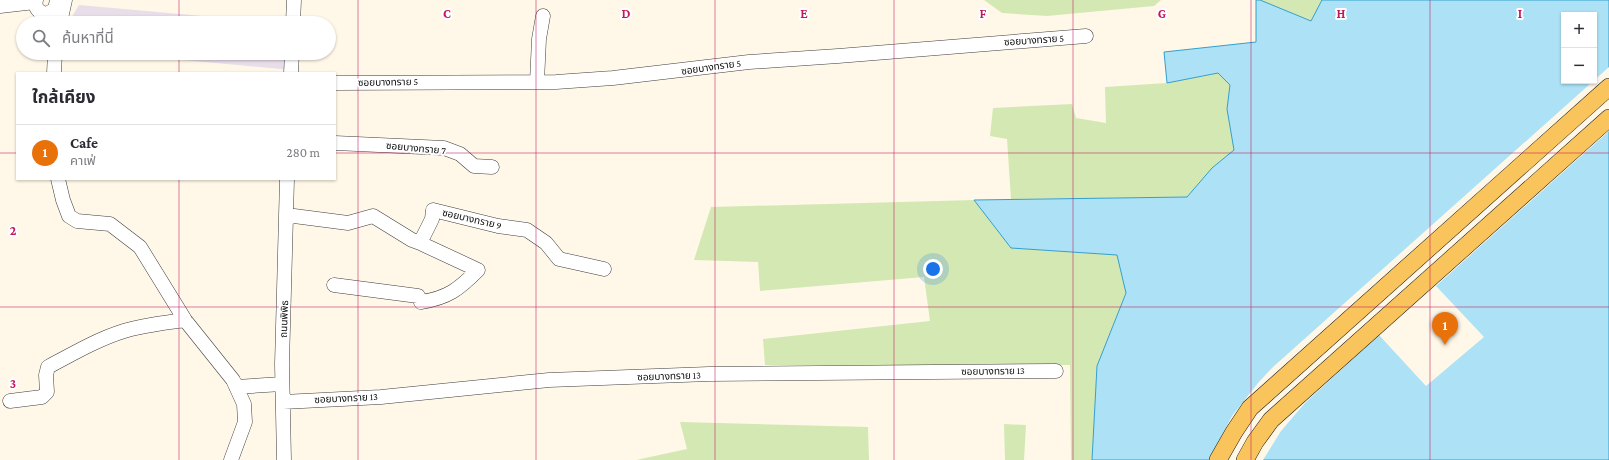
<!DOCTYPE html>
<html lang="th">
<meta charset="utf-8">
<style>
body{margin:0;font-family:"Crimson Pro","Noto Sans Thai",serif;background:#f2f2f3;color:#2b2b33}
.controls{position:absolute;right:12px;top:12px;display:grid;overflow:hidden;border-radius:0px;box-shadow:0 1px 3px #0004}
.controls button{width:36px;height:36px;display:grid;place-items:center;padding:0;border:0;border-bottom:1px solid #e1e1e2;background:#fff;color:#2b2b33;font:20px sans-serif}
.you{position:absolute;left:933px;top:269px;width:14px;height:14px;margin:-10px;border:3px solid #fff;border-radius:50%;background:#1a73e8;box-shadow:0 0 0 6px #1a73e833}
.badge{display:grid;place-items:center;width:26px;height:26px;border-radius:50%;background:#ba2339;color:#fff;font-size:13px;font-weight:700}
.pin{position:absolute;translate:-50% -33px;filter:drop-shadow(0 1px 2px #0008)}
.pin::after{content:'';position:absolute;top:21px;width:14px;height:12px;background:inherit;clip-path:polygon(0 0,100% 0,50% 100%)}
.list{margin:0;padding:0;list-style:none}
h2{display:flex;justify-content:space-between;align-items:center;height:52px;margin:0;padding:0 16px;font-size:17px}
h2 small{font-size:13px;font-weight:400;color:#7c7c81}
.list li{display:grid;grid-template-columns:26px 1fr auto;gap:12px;align-items:center;box-sizing:border-box;height:56px;padding:0 16px;border-top:1px solid #e1e1e2}
.list b{display:block;font-size:15px;white-space:nowrap}
.list p{margin:0;font-size:13px;white-space:nowrap;color:#7c7c81}
.list em{font-size:13px;font-style:normal;color:#7c7c81}
.icon{flex:none;width:22px;height:22px;fill:none;stroke:currentColor;stroke-width:2;stroke-linecap:round;stroke-linejoin:round}
.map{position:relative;flex:none;width:1609px;height:460px;overflow:hidden}
.search{position:absolute;background:#fff;box-shadow:0 1px 3px #0004;left:16px;top:16px;width:320px;height:44px;display:flex;align-items:center;gap:10px;box-sizing:border-box;padding:0 14px;border-radius:22px;color:#7c7c81;font-size:15px}
.panel{position:absolute;background:#fff;box-shadow:0 1px 3px #0004;left:16px;top:72px;width:320px;height:108px;border-radius:0px}
.map>svg:first-child{display:block}
.industrial{fill:#e8deea}
.green{fill:#d4e8b3}
.water{fill:#ade2f6;stroke:#339fce;fill-rule:evenodd}
.pier{fill:#fff8e8}
.lines{fill:none;stroke-linecap:round;stroke-linejoin:round}
.minor-casing{stroke:#3d3d3d;stroke-width:15}
.major-casing{stroke:#1b1b1b;stroke-width:18}
.minor{stroke:#fff;stroke-width:14}
.major{stroke:#fac45d;stroke-width:17}
.grid{fill:none;stroke:#c2185b;stroke-width:1;stroke-opacity:0.55}
.labels{text-anchor:middle;dominant-baseline:central;stroke-width:4;stroke-linejoin:round;paint-order:stroke}
.street-label{font-size:10px;fill:#0a0a0a;stroke:#fff}
.grid-label{font-size:13px;text-anchor:middle;font-weight:bold;fill:#c2185b;stroke:#fff;stroke-width:4;stroke-linejoin:round;paint-order:stroke}
</style>
<div class="map">
<svg width="1609" height="460" viewBox="0 0 1609 460">
<rect width="100%" height="100%" fill="#fff8e8"/>
<path class="industrial" d="M79,5l203,18h-214z
M107,53h185l-1,17z"/>
<path class="green" d="M984,0h177l-7,6 -107,10 -45,-3z
M1260,0h62l-11,21z
M1218,73l12,12 -3,24 7,41 -22,18 -25,29 -176,2 -4,-60 -17,-3 3,-28 79,-4 4,14 30,5 -1,-36 62,-4z
M974,200l37,48 106,7 9,37 -29,74 -5,94h-21l-1,-95h-305l-2,-26 167,-18 -6,-44 -164,14 -2,-29 -64,-2 17,-53z
M680,422l188,5 1,33h-233l51,-11z
M1004,424l22,1 -2,35h-19z"/>
<path class="water" d="M1256,0h4l51,21 11,-21h287v460h-517l5,-94 29,-73 -9,-38 -106,-7 -37,-48 213,-3 25,-29 22,-18 -7,-41 3,-24 -12,-12 -51,10 -3,-31 92,-10zM1564,15h30v66h-30z"/>
<path class="pier" d="M1609,67v64l-173,155 48,51 -58,49 -47,-51 -74,68 -24,28 -18,29h-54l23,-44 26,-33 15,-16z"/>
<g class="lines">
<defs>
<path id="minor" d="M36,0c-2,8 3,13 11,14l8,-5 2,-9
M0,6l35,-4
M60,23l5,-23
M293,23l1,-23
M54,73l1,-20
M291,73l1,-20
M537,82l2,-43 4,-23
M335,83l221,-1 57,-4 136,-16 89,-6 248,-20
M335,143l109,5 16,6 14,12 18,1
M58,179l5,21 6,16 8,5 33,3 30,23 45,73 48,60 11,24 1,18 -14,38
M286,219l8,-3 54,7 25,-7 39,24 8,3 12,-24 1,-9 65,16 29,4 19,13 13,16 45,10
M334,285l84,11 3,6c27,-4 38,-13 57,-32l-58,-27
M236,387l46,-3
M10,401l32,-4 5,-5 -1,-17 2,-8c24,-13 50,-28 76,-36 20,-6 40,-8 61,-11
M283,402l98,-5 168,-17 160,-6 347,-3
M284,460l-2,-96 5,-185"/>
<path id="major" d="M1218,460l16,-28 16,-24 359,-321
M1245,460l10,-18 16,-22 338,-302"/>
</defs>
<use href="#minor" class="minor-casing"/>
<use href="#major" class="major-casing"/>
<use href="#minor" class="minor"/>
<use href="#major" class="major"/>
</g>
<path class="grid" d="M179,0v23M358,0v460M536,0v460M715,0v460M894,0v460M1073,0v460M1251,0v460M1430,0v460M179,53v20M0,153h17M335,153h1274M179,179v281M0,307h1609"/>
<g class="labels">
<g class="street-label">
<text transform="translate(1034 40) rotate(-4)">ซอยบางทราย 5</text>
<text transform="translate(711 67) rotate(-8)">ซอยบางทราย 5</text>
<text transform="translate(388 82) rotate(-1)">ซอยบางทราย 5</text>
<text transform="translate(416 148) rotate(5)">ซอยบางทราย 7</text>
<text transform="translate(472 219) rotate(13)">ซอยบางทราย 9</text>
<text transform="translate(284 319) rotate(-88)">ถนนพิพิธ</text>
<text transform="translate(993 371) rotate(-1)">ซอยบางทราย 13</text>
<text transform="translate(669 376) rotate(-2)">ซอยบางทราย 13</text>
<text transform="translate(346 398) rotate(-3)">ซอยบางทราย 13</text>
</g>
</g>
<g class="grid-label">
<text x="447" y="18">C</text>
<text x="626" y="18">D</text>
<text x="804" y="18">E</text>
<text x="983" y="18">F</text>
<text x="1162" y="18">G</text>
<text x="1341" y="18">H</text>
<text x="1520" y="18">I</text>
<text x="13" y="235">2</text>
<text x="13" y="388">3</text>
</g>
</svg>
<div class="controls">
<button>+</button>
<button>−</button>
</div>
<div class="you"></div>
<div class="pin badge" style="left:1445px;top:345px;background:#e8710a">1</div>
<div class="search"><svg class="icon" aria-label="search" viewBox="0 0 24 24"><circle cx="10" cy="10" r="6"/><path d="M15 15l6 6"/></svg>ค้นหาที่นี่</div>
<section class="panel">
<h2>ใกล้เคียง<small></small></h2>
<ul class="list">
<li><span class="badge" style="background:#e8710a">1</span><div><b>Cafe</b><p>คาเฟ่</p></div><em>280 m</em></li>
</ul>
</section>
</div>
